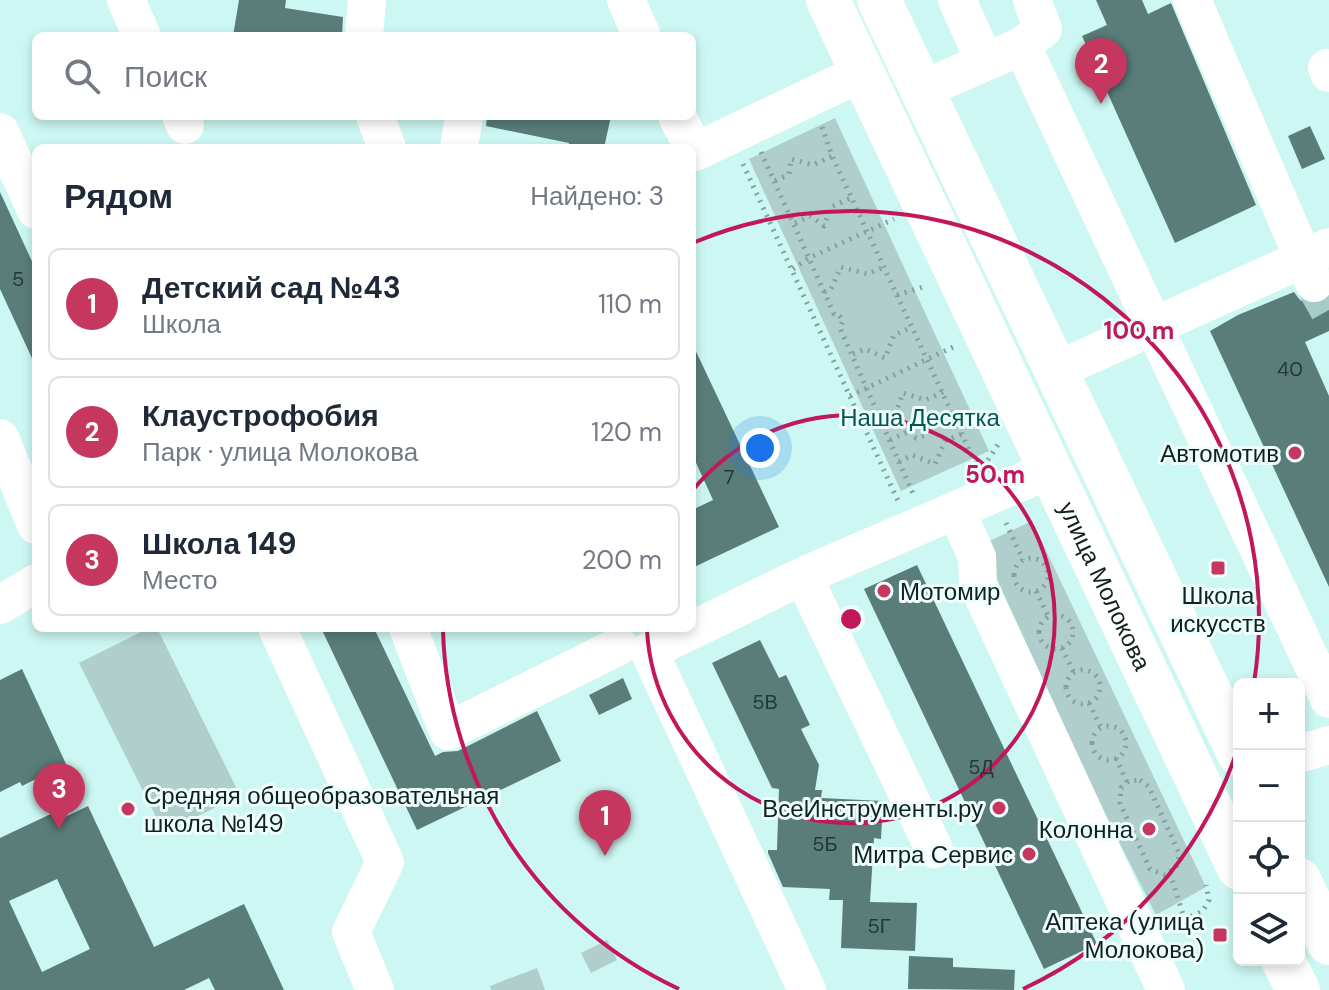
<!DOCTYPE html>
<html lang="ru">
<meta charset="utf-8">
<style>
body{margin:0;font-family:"DM Sans",sans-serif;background:#f2f2f3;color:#1f2937}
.controls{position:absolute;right:24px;bottom:24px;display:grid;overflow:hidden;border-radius:12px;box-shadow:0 4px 12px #0003}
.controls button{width:72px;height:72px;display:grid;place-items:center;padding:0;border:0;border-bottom:2px solid #e0e1e3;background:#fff;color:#1f2937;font:40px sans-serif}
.you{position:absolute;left:760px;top:448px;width:28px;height:28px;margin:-20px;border:6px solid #fff;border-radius:50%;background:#1a73e8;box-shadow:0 0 0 12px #1a73e833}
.badge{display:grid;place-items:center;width:52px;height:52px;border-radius:50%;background:#c63760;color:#fff;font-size:26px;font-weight:700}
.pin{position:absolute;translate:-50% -66px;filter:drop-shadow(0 2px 4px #0008)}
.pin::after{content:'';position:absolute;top:42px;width:28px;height:24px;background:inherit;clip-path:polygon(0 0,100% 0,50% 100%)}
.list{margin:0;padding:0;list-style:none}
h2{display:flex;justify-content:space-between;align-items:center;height:104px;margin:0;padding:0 32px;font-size:34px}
h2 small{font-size:26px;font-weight:400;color:#747a83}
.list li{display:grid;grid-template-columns:52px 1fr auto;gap:24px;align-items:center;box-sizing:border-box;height:112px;margin:0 16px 16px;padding:0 16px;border:2px solid #e0e1e3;border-radius:12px}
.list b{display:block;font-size:30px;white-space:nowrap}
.list p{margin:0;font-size:26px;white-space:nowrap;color:#747a83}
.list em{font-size:26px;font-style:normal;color:#747a83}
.icon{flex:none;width:44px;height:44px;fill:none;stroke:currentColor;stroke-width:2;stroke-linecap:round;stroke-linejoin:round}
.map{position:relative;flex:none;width:1329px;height:990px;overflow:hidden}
.search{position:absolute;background:#fff;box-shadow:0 4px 12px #0003;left:32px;top:32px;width:664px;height:88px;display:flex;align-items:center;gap:20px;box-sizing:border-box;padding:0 28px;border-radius:12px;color:#747a83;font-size:30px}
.panel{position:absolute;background:#fff;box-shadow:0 4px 12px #0003;left:32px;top:144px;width:664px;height:488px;border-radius:12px}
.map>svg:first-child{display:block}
.green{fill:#b0cfcc}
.building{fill:#5a7d7a;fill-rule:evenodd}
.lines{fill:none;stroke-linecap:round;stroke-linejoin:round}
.minor-tunnel{stroke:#a6ccc8;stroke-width:38;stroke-dasharray:38 19;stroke-linecap:butt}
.path{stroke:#81a29e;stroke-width:5;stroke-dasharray:2 6;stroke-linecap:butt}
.minor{stroke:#fff;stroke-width:38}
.major{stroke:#fff;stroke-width:44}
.ring{fill:none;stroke:#c2185b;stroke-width:4}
.poi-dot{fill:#c63760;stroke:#edfefc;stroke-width:3}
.labels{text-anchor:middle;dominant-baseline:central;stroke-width:6;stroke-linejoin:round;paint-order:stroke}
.number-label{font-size:20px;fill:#223836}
.park-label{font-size:24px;fill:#035651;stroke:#edfefc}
.poi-label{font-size:24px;fill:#10211f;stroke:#edfefc;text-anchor:end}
.street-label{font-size:24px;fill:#10211f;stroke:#edfefc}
.centre{fill:#c2185b;stroke:#edfefc;stroke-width:4}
.ring-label{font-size:24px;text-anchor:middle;font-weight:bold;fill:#c2185b;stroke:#edfefc;stroke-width:6;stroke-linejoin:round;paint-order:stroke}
</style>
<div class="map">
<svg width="1329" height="990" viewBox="0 0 1329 990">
<rect width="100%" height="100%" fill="#ccf7f2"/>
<path class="green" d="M835,118l154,333 -88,40 -152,-332z
M1032,521l174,366 -50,28 -50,-99 -125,-271z
M149,628h8l83,167 -76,38 -85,-170z
M607,940l10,20 -26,13 -10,-20z
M537,968l8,22h-54l-1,-4z"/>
<path class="building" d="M239,0h47l-1,8 58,9 -1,19h-109z
M1096,0h46l6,14 23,-11 85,202 -81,38 -93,-207 25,-11z
M487,116h124l-7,32h-36l1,-5 -83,-17z
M1310,126l15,33 -23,10 -14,-33z
M0,192l36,78v97l-36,-78z
M1294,292l6,8 11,5 11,-2 7,-5v33l-24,11 24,54v191l-119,-256 28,-16z
M692,343l87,184 -87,41v-58l21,-10 -21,-46z
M917,565l180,379 -53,25 -180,-380z
M321,628h53l61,128 8,-4 15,-1 79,-40 24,50 -144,69z
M760,640l19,38 7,-3 24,50 -9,4 18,36 -4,25h7l-1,8 62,3 -2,38 -7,-1 -4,64 47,1 -2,48 -74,-3 2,-48h-14l1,-11 -47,-2 -15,-34v-3h9l2,-61 -7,-1 -60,-125z
M22,669l44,95 -44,22 -2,-4 -20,10v-112z
M623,678l9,21 -33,16 -10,-20z
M88,806l66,141 90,-43 40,86h-69l-6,-12 -25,12h-184v-152l55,-26 4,8zM57,879l33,70 -48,23 -33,-71z
M909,956l44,2v9l62,3 -1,20 -106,-1z"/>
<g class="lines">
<path class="minor-tunnel" d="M1314,283l15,27"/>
<path class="path" d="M822,127l10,29 145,311
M761,152l73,162h4l5,6 -3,8 74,168
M743,164l156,339
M775,181l14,-7 2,-15 22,6 19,-9
M795,223l15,-7 14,10 7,-19 20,-9
M793,269l16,-11 85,-39
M824,292l7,-3 10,-22 27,7 16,-7
M897,295l29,-9
M853,354l12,-5 20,9 9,-23 18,-8
M850,396l103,-49
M881,422l14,-7 8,-22 22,7 18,-8
M909,431l7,7 11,-3 1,-9
M890,440l19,-9 1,-7 5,-4h7l6,6 25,-11
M988,460l11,-17
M899,462l13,-7 23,9 10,-23 17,-7
M1006,523l17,37
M1014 575a17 17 0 1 1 34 0a17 17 0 1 1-34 0Z
M1036,591l13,27
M1039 632a17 17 0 1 1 34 0a17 17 0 1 1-34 0Z
M1062,648l12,25
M1066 687a17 17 0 1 1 34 0a17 17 0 1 1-34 0Z
M1089,703l12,25
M1092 743a17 17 0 1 1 34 0a17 17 0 1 1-34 0Z
M1116,758l11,24
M1140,780l9,7 30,66 -1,12 -13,10 -15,-6 -30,-66 1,-15 8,-7z
M1170,873l15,48
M1169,926l34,-15 6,-11 -3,-15"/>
<path class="minor" d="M126,0l16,36
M626,0l16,36
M957,0l28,62
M1192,0l122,283
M364,36l3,-36
M1022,46l307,653
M1329,68h-2l2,5
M921,90l101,-44 21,-17 -11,-29
M181,116l4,9
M375,116l12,32
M677,116l18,36 168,-80
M0,132l36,78
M459,148l5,-32
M1055,371l274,-124
M0,438l36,87
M956,510l21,47 1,28 188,405
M803,576l131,273
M0,605l36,-22
M277,628l108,234 -34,70 24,58
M408,628l40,103 171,-85
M1299,754l30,-9
M807,990l-158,-339 154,-75 246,-106"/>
<g class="major">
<path id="s1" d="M828,0l411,868"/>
<path d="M879,0l360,754"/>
<path d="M1299,880l30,63"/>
<path d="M1283,960l15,30"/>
</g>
</g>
<g class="ring">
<path d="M692 491A204 204 0 1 1 647 630"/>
<path d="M1238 748A408 408 0 0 1 1023 989M679 989A408 408 0 0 1 443 630M695 242A408 408 0 0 1 1254 683"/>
</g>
<g class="poi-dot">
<circle cx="1295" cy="453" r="8"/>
<rect x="1210" y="560" width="16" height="16" rx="4"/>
<circle cx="884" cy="591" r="8"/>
<circle cx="999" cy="808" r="8"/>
<circle cx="128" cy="809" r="8"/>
<circle cx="1149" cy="829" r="8"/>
<circle cx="1029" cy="854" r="8"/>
<rect x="1212" y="927" width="16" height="16" rx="4"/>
</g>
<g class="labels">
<g class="number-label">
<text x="18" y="279">5</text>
<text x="1290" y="369">40</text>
<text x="729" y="477">7</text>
<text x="765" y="702">5В</text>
<text x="981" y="767">5Д</text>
<text x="825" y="844">5Б</text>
<text x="879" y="926">5Г</text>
</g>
<g class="park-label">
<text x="920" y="417">Наша Десятка</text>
</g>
<g class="poi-label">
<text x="1279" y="453">Автомотив</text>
<text x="900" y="591" text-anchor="start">Мотомир</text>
<text x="1218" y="595" text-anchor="middle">Школа<tspan x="1218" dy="28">искусств</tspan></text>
<text x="144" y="795" text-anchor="start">Средняя общеобразовательная<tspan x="144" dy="28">школа №149</tspan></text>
<text x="983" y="808">ВсеИнструменты.ру</text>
<text x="1133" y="829">Колонна</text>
<text x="1013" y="854">Митра Сервис</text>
<text x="1204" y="921">Аптека (улица<tspan x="1204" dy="28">Молокова)</tspan></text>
</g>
<g class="street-label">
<text stroke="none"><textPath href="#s1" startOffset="648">улица Молокова</textPath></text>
</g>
</g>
<circle cx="851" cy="619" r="12" class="centre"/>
<g class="ring-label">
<text x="1139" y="339">100 m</text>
<text x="995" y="483">50 m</text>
</g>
</svg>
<div class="controls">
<button>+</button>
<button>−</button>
<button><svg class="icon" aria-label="locate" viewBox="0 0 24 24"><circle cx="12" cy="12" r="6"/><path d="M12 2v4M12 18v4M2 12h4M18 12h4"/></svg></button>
<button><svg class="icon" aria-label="layers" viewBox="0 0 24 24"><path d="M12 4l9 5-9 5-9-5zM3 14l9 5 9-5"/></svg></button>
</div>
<div class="you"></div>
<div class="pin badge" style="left:605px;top:856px">1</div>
<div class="pin badge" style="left:1101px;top:104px">2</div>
<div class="pin badge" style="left:59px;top:829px">3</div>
<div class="search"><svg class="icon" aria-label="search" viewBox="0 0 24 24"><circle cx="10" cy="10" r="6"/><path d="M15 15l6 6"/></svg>Поиск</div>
<section class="panel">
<h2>Рядом<small>Найдено: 3</small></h2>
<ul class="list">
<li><span class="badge">1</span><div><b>Детский сад №43</b><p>Школа</p></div><em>110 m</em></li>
<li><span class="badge">2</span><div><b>Клаустрофобия</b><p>Парк · улица Молокова</p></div><em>120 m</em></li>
<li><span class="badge">3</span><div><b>Школа 149</b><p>Место</p></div><em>200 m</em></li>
</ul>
</section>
</div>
